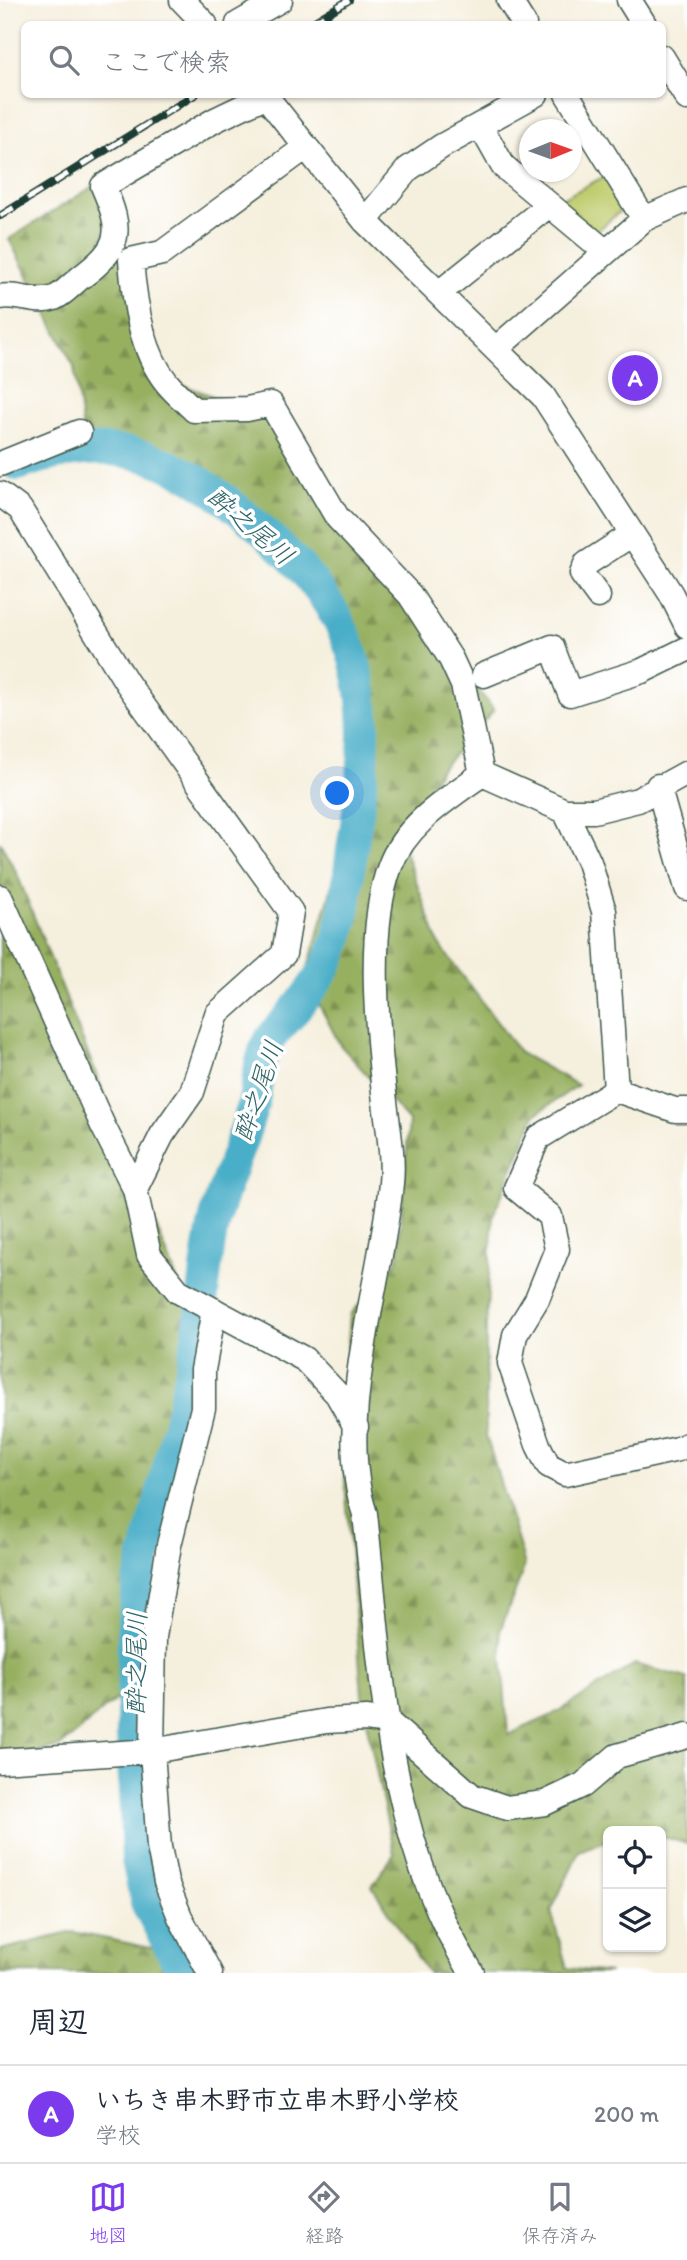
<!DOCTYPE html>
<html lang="ja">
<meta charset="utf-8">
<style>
body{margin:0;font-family:Itim,"Klee One",sans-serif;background:#f6f6f7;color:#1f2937}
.controls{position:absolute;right:21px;bottom:21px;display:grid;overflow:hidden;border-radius:10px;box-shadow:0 2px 5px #0004}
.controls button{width:63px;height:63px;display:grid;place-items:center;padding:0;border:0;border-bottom:2px solid #e0e1e3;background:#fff;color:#1f2937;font:35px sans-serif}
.compass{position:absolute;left:519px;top:119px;width:63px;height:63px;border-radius:50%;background:#fff;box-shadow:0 2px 5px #0004;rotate:89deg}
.you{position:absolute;left:338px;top:794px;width:24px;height:24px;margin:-18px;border:5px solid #fff;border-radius:50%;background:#1a73e8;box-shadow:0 0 0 10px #1a73e833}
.badge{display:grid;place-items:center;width:46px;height:46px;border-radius:50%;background:#7c3aed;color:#fff;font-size:23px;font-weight:700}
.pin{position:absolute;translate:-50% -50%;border:4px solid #fff;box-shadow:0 2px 7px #0006}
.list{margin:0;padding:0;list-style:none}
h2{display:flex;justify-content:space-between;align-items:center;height:91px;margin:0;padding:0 28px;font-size:30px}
h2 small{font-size:23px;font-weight:400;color:#747a83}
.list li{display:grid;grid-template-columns:46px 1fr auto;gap:21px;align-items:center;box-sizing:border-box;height:98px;padding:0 28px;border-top:2px solid #e0e1e3}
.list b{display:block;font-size:26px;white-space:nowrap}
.list p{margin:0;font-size:23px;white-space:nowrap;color:#747a83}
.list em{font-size:23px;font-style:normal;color:#747a83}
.icon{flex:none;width:38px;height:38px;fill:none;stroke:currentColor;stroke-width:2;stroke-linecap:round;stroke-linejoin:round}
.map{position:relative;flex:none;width:687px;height:1973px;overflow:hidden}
.search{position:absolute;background:#fff;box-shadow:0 2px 5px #0004;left:21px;right:21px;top:21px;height:77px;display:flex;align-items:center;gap:18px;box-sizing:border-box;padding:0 24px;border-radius:10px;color:#747a83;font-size:26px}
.sheet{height:189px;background:#fff}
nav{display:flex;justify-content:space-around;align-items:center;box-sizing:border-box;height:98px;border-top:2px solid #e0e1e3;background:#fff;font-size:19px;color:#747a83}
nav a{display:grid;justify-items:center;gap:4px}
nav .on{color:#7c3aed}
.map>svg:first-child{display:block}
.forest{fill:url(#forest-firs);stroke:#5b764a;stroke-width:2}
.park{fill:#bfcc6d;stroke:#6f8450;stroke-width:2}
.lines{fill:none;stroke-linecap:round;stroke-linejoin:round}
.river{stroke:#49aec8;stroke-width:32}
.minor-casing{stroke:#3f584d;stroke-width:27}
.minor{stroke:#fff;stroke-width:24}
.rail-casing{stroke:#1f3d34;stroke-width:8}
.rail{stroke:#fff;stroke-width:5;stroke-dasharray:16;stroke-linecap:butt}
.labels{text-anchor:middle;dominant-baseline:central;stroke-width:7;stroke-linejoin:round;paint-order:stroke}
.water-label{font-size:26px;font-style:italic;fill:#2e6568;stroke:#fff}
</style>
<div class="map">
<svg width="687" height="1973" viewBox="0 0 687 1973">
<defs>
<pattern id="forest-firs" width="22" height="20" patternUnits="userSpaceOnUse" patternTransform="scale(1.75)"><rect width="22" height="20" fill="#97b060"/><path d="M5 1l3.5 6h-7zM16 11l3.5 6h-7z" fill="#7b9050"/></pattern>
</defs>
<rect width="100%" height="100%" fill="#fff"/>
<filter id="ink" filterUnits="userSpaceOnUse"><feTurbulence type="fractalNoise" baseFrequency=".0143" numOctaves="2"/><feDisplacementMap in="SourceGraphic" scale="14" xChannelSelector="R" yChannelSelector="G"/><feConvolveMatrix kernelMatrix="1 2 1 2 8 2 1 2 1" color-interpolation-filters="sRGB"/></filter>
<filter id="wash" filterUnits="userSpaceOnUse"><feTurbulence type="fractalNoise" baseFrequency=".00686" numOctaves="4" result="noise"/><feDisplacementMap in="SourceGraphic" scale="28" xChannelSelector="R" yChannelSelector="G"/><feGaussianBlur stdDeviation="1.57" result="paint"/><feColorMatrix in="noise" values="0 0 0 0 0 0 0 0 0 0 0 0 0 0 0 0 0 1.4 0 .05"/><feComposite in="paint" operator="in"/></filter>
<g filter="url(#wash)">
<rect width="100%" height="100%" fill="#f5efdd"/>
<path class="forest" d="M100,182l19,45 39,149 119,43 79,119 138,172 -56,62 -34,77 35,95 81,109 58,32 -43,30 -42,101 -7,110v109l39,130 -25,66 8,104 42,-19 85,-52 52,14v166l-26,-8v-5h-53v9l-29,11 -28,60 16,57 43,5h-182l-56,-87 22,-32 -31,-147 -22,-275 9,-117 48,-55 11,-139 -69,-76 -35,-68 24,-80 48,-191 -22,-77 -78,-100 -137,-72 -101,7 44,-32 -9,-65 -65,-128z
M0,842l17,32 184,466 -58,249 -5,91 -78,67 -60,11z
M73,1932l88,18 17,23h-178v-23z"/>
<path class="park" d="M605,176l20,31 -29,25 -40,-30z"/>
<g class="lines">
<path class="river" d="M18,465c82,-30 141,-16 209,36 134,104 154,178 126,342 -5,31 -7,74 -18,103 -9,26 -28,50 -46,71 -7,8 -17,17 -22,27 -9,19 -9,41 -14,61 -10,38 -28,75 -38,113 -11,43 -11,88 -20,132 -15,77 -37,154 -56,231l-6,39 -1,113 5,127 9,42 37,71"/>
</g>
</g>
<g filter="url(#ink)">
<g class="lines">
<defs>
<path id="minor" d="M182,0l23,24
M509,0l15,24
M629,0l15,24
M238,24l42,-24
M662,57l25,41
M264,94l101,127 178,175 128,198 16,32
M567,94l77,125
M480,125l23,41 103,86
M306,147l-144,106 -31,7c3,39 10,92 36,123 8,10 18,18 27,27l53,-1 24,-5 66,113 73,78 41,64 12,26 19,89
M365,221l43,-52 34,-23 94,-52
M439,293l110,-88
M0,297c18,-4 36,8 54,1 9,-3 18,-14 26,-20 42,-31 43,-46 23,-92l112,-66 50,-24
M497,348l147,-129 43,-19
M0,464l79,-32
M0,494l20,15 107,174 164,229 -7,42 -67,60 -25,78 -30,43 -27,54
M598,596l-16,-22 4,-10 45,-29
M484,675l68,-28 18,47 72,-23 45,-22
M482,774l83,37h29l44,-11 49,-27
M658,786l29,102
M565,811l24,51 15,49 12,179 -78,48 -22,50 34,28 7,33 -20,50 -22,36 -5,28 28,82 10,20 17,9 113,-25 9,-4
M0,897l103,229 32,63 14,66 29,36 126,68 33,35 19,33
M616,1090l59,20h12
M0,1761l152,-10 174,-30 40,-2 22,3 84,74 35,12 38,-5 38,-18 34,-29 70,-20
M210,1973l-30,-56 -14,-35 -7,-35 -7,-96 2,-114 15,-92 34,-137v-38l11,-60
M472,1973c-87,-135 -90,-304 -107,-459 -32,-93 17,-233 26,-331 3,-29 -4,-60 -7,-90 -7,-64 -17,-166 6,-227 15,-41 57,-67 92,-92"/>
</defs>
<use href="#minor" class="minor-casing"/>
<use href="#minor" class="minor"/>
<defs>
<path id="rail" d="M310,24l39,-24
M0,216l196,-122"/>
</defs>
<use href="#rail" class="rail-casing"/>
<use href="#rail" class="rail"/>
</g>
</g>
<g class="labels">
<g class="water-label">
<text transform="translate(251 526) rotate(41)">酔之尾川</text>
<text transform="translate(258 1091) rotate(-71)">酔之尾川</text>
<text transform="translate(136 1663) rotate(-89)">酔之尾川</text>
</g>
</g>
</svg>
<div class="controls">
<button><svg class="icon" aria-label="locate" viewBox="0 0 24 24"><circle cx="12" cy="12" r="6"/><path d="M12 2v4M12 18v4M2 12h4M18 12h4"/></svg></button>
<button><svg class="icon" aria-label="layers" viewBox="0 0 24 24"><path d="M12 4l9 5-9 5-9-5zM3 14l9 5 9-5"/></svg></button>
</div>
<svg class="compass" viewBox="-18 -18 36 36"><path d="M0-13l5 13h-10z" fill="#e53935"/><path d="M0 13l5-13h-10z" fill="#747a83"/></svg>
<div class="you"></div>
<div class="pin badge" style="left:635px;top:378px">A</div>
<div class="search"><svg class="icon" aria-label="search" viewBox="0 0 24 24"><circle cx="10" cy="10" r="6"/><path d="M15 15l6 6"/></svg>ここで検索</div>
</div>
<section class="sheet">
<h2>周辺<small></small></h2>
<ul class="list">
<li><span class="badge">A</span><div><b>いちき串木野市立串木野小学校</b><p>学校</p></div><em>200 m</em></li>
</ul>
</section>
<nav>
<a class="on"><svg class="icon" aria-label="map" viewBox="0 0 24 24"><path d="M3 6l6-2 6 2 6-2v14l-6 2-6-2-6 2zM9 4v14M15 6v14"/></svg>地図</a>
<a><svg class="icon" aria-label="directions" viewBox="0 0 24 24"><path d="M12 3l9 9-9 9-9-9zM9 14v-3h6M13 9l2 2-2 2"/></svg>経路</a>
<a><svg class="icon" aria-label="saved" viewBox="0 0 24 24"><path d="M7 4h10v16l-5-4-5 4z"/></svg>保存済み</a>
</nav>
